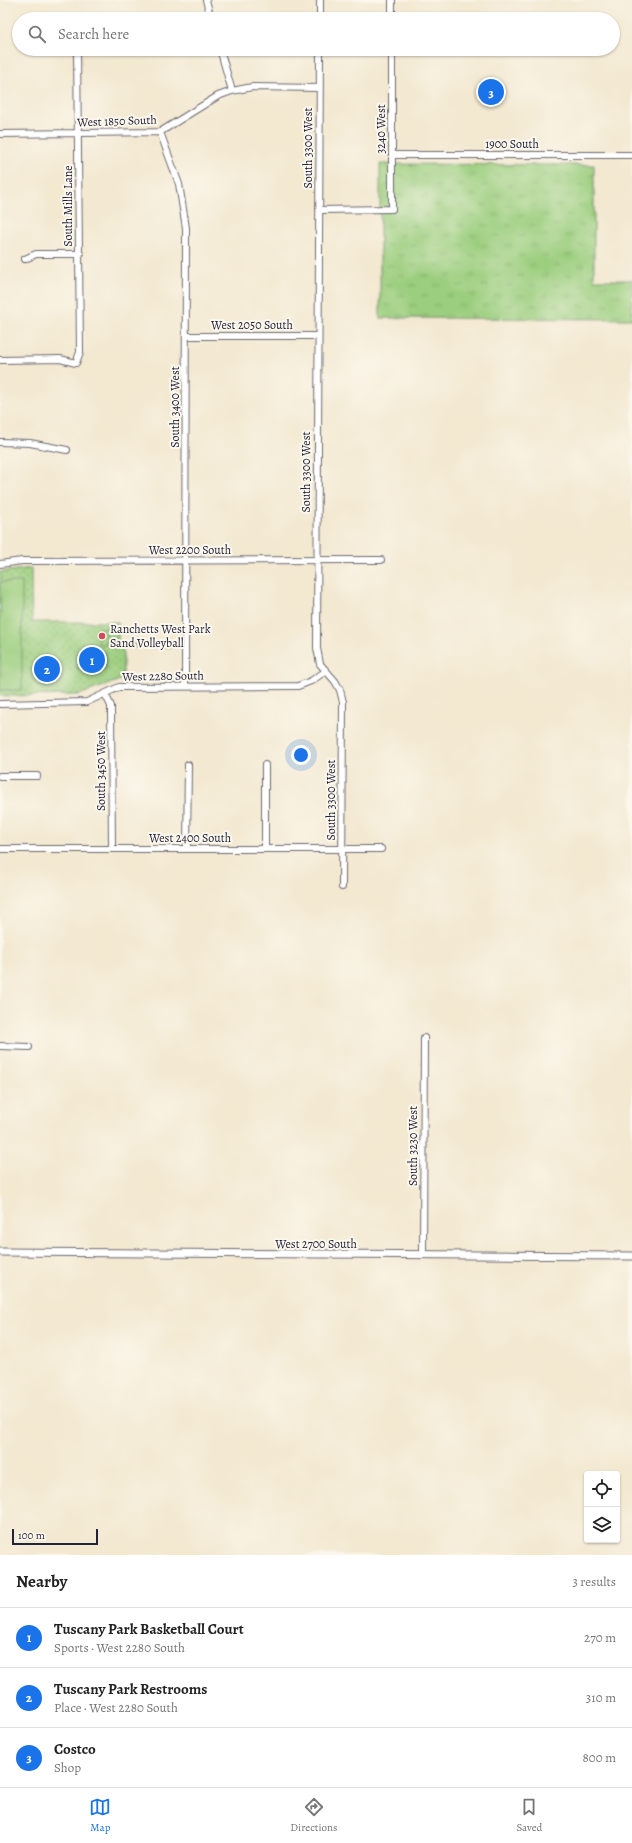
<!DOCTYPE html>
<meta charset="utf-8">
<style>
body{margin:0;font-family:Alegreya,serif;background:#f6f6f6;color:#222}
.controls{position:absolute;right:12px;bottom:12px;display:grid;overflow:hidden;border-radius:4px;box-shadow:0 1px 3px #0004}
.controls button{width:36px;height:36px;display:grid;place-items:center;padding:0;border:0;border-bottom:1px solid #e0e0e0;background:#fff;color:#222;font:20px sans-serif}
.scale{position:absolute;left:12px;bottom:10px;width:86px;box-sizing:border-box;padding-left:4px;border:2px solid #22223b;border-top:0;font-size:11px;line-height:14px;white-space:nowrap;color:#22223b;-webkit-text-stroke:3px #fbf7ec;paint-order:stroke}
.you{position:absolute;left:301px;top:755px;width:14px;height:14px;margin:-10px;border:3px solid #fff;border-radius:50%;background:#1a73e8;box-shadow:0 0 0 6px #1a73e833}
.badge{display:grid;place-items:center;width:26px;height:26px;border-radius:50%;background:#1a73e8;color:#fff;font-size:13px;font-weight:700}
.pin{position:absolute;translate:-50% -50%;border:2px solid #fff;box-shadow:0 1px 4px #0006}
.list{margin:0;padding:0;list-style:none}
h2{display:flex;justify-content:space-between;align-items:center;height:52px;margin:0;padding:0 16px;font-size:17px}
h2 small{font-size:13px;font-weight:400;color:#767676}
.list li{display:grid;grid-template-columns:26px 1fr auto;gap:12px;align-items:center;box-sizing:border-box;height:60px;padding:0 16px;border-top:1px solid #e0e0e0}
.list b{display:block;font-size:15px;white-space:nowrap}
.list p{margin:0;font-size:13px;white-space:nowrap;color:#767676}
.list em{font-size:13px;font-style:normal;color:#767676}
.icon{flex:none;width:22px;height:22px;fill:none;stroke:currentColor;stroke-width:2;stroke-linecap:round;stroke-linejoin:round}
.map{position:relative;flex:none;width:632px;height:1555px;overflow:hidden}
.search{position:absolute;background:#fff;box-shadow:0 1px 3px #0004;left:12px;right:12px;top:12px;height:44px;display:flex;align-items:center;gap:10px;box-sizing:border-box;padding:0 14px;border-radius:22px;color:#767676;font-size:15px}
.sheet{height:232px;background:#fff}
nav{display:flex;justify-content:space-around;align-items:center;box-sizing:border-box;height:56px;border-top:1px solid #e0e0e0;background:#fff;font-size:11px;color:#767676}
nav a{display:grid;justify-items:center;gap:2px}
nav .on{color:#1a73e8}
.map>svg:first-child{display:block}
.grass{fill:url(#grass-tufts);stroke:#5e785c}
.park{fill:url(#park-dots);stroke:#5e785c}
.garden{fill:#9bce7e;stroke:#5e785c}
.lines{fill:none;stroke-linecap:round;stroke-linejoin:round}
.minor-casing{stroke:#6b676f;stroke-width:8}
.tertiary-casing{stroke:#6b676f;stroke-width:9}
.minor{stroke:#fff;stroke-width:6}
.tertiary{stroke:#fff;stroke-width:7}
.poi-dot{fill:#d1495b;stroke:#fbf7ec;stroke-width:1.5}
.labels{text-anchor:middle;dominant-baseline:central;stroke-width:4;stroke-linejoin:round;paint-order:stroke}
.street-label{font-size:12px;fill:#22223b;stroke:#fbf7ec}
.poi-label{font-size:12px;fill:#22223b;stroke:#fbf7ec;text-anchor:start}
</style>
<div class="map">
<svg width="632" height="1555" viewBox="0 0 632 1555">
<defs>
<pattern id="grass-tufts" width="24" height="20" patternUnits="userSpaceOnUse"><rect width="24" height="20" fill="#9bce7e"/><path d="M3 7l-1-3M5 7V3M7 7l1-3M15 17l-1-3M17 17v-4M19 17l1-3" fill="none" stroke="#85b16e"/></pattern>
<pattern id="park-dots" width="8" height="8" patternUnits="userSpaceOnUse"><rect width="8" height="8" fill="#9bce7e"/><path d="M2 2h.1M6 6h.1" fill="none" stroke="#85b16e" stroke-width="1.8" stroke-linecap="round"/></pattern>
</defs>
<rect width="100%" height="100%" fill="#fbf7ec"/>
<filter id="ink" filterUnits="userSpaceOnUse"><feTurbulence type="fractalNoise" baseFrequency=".025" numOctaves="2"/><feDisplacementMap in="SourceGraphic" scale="8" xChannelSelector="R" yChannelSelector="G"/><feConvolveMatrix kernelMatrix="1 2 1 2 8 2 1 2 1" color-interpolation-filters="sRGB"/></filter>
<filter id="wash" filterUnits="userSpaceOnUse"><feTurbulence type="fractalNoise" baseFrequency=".012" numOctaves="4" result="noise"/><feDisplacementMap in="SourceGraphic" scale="16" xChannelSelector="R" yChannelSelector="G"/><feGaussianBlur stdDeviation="0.9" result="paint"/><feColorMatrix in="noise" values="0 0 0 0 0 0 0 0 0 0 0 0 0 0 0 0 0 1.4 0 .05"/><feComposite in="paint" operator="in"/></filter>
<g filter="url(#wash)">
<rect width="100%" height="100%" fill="#f3e8d0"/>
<path class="grass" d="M380,164l214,1v115h38v39l-252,-1z"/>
<path class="park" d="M31,568l1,54h86v22h60v3h-55v32l-44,16 -79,1v-124z"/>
<path class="garden" d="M0,582h22v108h-22z
M98,628h8v16h-8z
M77,652h29v17h-29z"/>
</g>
<g filter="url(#ink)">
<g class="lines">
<defs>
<path id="minor" d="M206,0l5,19
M320,19v-19
M392,19v-19
M220,49l12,42
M320,49l-3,599 3,16 15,17 5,9 3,12 -1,185
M160,132l19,52 7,44 -1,458
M0,134l160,-2 58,-36 14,-5 20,-4 67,1
M392,155h240
M319,210l73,-1v-160
M25,259l11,-5h44
M186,336h132
M0,360l60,-1 16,4 4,-11 -3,-303
M0,442l30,1 37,7
M0,564l22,-3 359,-1
M105,694l6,12 1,143
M0,704l87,-2 32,-15 179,-1 13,-5 15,-10
M0,776h37
M0,849h381
M187,849l1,-84
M265,849v-84
M0,1046l29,1
M423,1255l1,-217"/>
<path id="tertiary" d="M0,1252l632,4"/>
</defs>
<use href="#minor" class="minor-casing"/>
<use href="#tertiary" class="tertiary-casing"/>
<use href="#minor" class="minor"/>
<use href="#tertiary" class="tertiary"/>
</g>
</g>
<circle class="poi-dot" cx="102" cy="636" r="4"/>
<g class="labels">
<g class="street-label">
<text transform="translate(117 121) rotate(-2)">West 1850 South</text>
<text transform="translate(381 129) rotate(-90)">3240 West</text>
<text x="512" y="144">1900 South</text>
<text transform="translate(308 148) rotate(-90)">South 3300 West</text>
<text transform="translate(68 206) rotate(-90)">South Mills Lane</text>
<text x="252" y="325">West 2050 South</text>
<text transform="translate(175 407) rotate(-90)">South 3400 West</text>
<text transform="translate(306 472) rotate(-90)">South 3300 West</text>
<text x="190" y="550">West 2200 South</text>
<text transform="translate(163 676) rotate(-1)">West 2280 South</text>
<text transform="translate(101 771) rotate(-90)">South 3450 West</text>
<text transform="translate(331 800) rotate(-90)">South 3300 West</text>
<text x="190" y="838">West 2400 South</text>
<text transform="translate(413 1146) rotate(-90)">South 3230 West</text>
<text x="316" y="1244">West 2700 South</text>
</g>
<g class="poi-label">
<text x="110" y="629">Ranchetts West Park<tspan x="110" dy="14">Sand Volleyball</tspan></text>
</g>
</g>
</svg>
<div class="controls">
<button><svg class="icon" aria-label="locate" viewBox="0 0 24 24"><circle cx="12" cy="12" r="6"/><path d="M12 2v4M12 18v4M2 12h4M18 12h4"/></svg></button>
<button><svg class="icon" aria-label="layers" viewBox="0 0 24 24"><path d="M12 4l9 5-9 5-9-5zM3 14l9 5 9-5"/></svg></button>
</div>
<div class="scale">100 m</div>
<div class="you"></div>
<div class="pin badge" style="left:92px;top:660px">1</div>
<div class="pin badge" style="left:47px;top:669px">2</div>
<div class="pin badge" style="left:491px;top:92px">3</div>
<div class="search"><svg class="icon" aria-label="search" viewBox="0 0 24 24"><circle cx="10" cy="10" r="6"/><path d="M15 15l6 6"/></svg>Search here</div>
</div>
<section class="sheet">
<h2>Nearby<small>3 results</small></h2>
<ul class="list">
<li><span class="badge">1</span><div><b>Tuscany Park Basketball Court</b><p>Sports · West 2280 South</p></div><em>270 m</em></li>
<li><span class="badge">2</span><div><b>Tuscany Park Restrooms</b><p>Place · West 2280 South</p></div><em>310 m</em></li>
<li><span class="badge">3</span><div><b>Costco</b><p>Shop</p></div><em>800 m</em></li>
</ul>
</section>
<nav>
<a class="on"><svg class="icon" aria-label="map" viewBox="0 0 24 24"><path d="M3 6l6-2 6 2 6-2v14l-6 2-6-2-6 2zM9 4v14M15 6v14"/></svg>Map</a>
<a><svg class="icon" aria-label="directions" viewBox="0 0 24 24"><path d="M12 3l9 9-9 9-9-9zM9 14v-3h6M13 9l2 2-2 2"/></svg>Directions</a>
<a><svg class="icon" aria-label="saved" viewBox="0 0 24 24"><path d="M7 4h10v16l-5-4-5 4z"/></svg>Saved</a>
</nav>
